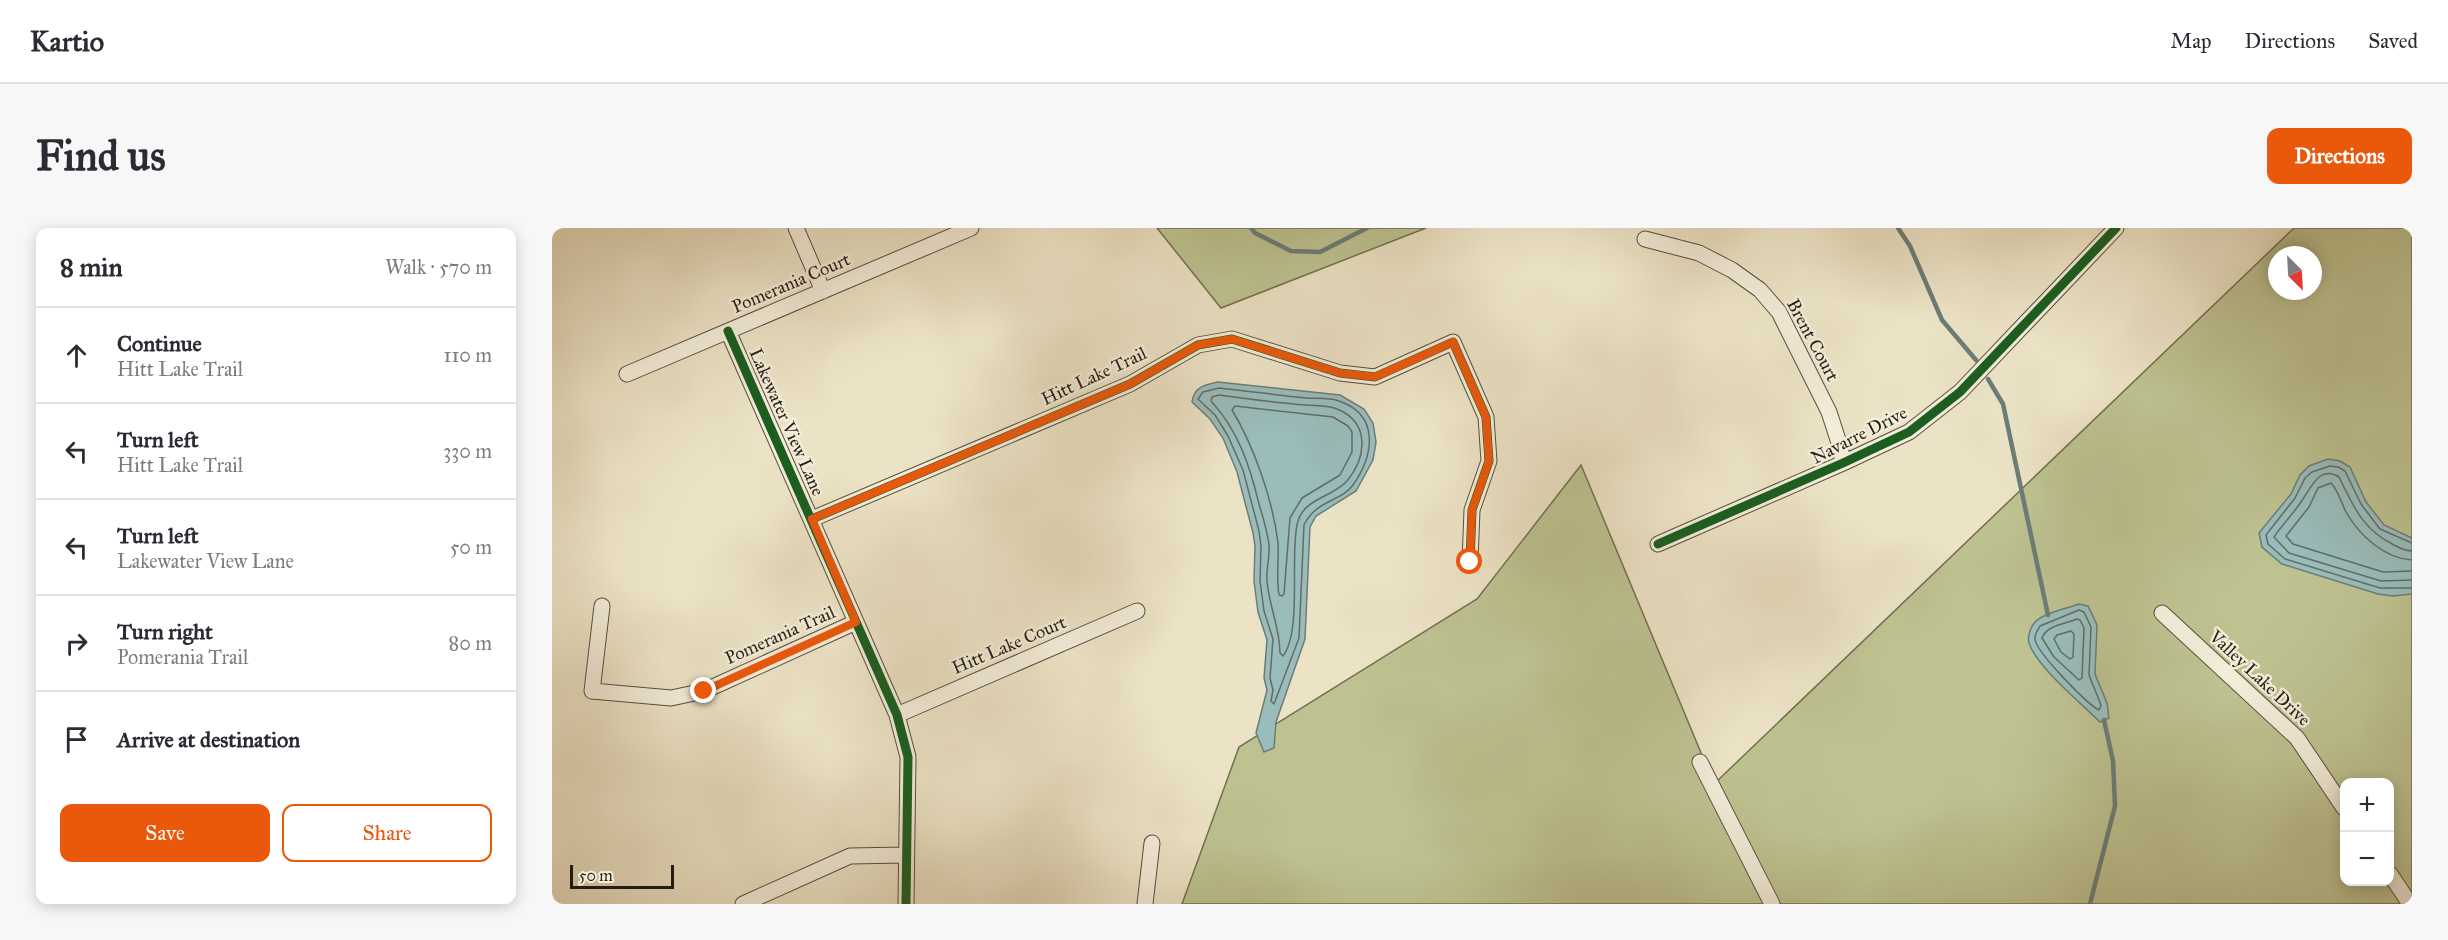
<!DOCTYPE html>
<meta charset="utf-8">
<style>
body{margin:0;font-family:"IM FELL Great Primer",serif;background:#f7f7f7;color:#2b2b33}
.controls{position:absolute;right:18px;bottom:18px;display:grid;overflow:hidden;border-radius:12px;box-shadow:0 3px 15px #0003}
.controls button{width:54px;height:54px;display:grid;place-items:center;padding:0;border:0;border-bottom:2px solid #e1e1e2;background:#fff;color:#2b2b33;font:30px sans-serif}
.compass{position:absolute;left:1716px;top:18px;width:54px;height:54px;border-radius:50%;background:#fff;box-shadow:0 3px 15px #0003;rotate:156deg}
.scale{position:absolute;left:18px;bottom:15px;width:104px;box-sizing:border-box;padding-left:6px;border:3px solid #251d13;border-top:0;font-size:16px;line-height:21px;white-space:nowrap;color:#251d13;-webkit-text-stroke:4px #f3edda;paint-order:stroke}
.stop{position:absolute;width:18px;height:18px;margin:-14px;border:4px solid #ea580c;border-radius:50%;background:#fff}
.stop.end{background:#ea580c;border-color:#fff;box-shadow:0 2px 6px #0008}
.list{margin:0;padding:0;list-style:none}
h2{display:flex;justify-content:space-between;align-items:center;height:78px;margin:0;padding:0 24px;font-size:26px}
h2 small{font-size:20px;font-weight:400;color:#7c7c81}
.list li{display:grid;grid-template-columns:39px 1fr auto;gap:18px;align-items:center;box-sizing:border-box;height:96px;padding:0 24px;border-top:2px solid #e1e1e2}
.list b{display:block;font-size:22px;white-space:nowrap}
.list p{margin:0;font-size:20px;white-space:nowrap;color:#7c7c81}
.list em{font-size:20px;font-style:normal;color:#7c7c81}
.actions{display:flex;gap:12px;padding:18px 24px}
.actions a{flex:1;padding:14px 0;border:2px solid #ea580c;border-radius:12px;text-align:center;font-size:21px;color:#ea580c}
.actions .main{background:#ea580c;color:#fff}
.icon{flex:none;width:33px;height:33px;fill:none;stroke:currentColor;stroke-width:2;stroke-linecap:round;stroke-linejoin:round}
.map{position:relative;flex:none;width:1860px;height:676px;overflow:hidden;border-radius:12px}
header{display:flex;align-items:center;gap:36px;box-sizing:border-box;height:84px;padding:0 30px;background:#fff;border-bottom:2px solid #e1e1e2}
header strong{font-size:28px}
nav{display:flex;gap:33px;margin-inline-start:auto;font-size:21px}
.intro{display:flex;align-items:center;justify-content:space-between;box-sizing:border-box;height:144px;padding:0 36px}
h1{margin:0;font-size:42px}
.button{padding:15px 27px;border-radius:12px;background:#ea580c;color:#fff;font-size:21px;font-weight:700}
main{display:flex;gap:36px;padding:0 36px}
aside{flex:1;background:#fff;border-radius:12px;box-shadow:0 3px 15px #0003}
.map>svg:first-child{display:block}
.green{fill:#bec291;stroke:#727052;stroke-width:1.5;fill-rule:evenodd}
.water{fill:#9abdbc;stroke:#6b7d78;stroke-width:1.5}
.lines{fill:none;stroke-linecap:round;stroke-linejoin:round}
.shore{stroke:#606d68;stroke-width:1.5}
.stream{stroke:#6b7d78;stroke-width:4.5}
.street-casing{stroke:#574e40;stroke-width:17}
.street{stroke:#f3edda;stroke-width:15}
.cycleway-casing{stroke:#f3edda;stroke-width:13}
.cycleway{stroke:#1b5e20;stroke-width:9}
.route{stroke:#ea580c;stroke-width:8}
.labels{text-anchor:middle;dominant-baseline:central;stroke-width:5;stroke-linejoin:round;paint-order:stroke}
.street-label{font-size:18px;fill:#251d13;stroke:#f3edda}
</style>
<header>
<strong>Kartio</strong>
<nav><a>Map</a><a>Directions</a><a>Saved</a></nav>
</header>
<div class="intro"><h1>Find us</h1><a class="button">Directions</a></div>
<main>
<aside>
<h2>8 min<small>Walk · 570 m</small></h2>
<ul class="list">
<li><svg class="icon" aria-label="ahead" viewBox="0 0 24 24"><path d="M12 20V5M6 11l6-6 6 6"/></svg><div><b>Continue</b><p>Hitt Lake Trail</p></div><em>110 m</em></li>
<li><svg class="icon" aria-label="left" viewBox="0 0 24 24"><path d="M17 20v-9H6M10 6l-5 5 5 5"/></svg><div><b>Turn left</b><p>Hitt Lake Trail</p></div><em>330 m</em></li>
<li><svg class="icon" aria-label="left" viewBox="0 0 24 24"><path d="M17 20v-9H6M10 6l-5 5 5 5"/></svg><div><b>Turn left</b><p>Lakewater View Lane</p></div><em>50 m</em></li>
<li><svg class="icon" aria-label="right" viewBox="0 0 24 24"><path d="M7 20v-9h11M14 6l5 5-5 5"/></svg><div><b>Turn right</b><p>Pomerania Trail</p></div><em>80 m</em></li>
<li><svg class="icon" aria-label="arrive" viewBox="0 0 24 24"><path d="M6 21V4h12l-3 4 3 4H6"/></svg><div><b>Arrive at destination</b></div></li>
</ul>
<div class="actions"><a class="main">Save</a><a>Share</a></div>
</aside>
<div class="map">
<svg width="1860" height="676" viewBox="0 0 1860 676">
<rect width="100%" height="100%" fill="#ece3c6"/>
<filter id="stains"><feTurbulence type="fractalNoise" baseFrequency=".00333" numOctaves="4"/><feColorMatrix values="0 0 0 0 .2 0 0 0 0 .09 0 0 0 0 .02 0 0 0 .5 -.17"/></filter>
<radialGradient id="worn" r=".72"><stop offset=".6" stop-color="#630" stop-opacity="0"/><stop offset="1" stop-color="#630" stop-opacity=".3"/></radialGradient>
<path class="green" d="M605,0h269l-205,80z
M1742,0h118v676h-1230l57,-157 238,-148 104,-134 133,319zM1725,27h36v36h-36zM1792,554h46v100h-46z"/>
<path class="water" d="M666,154l122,13 24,14 9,14 3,19 -3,18 -17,31 -40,25 -6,11 -5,112 -29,83 -2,26 -10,4 -8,-19 11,-43 -3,-12 3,-38 -9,-28 -4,-31 1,-35 -2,-13 -16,-61 -14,-34 -13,-19 -18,-17c2,-15 12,-17 26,-20z
M1776,231l12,2 10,6 16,35 18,23 28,13v56l-19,2 -15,-2 -96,-30 -20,-17 -3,-14 32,-39 9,-19 9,-9z
M1527,376l9,2 9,19 -2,49 12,29 2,15 -9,4c-18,-18 -64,-56 -71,-79 -2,-7 2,-17 7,-22 10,-9 30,-12 43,-17z"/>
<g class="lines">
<path class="shore" d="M667,160c29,3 58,7 87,10 10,1 23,-1 33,3 41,14 35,54 14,84 -12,17 -36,14 -49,40l-5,113 -25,66 -3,-3 2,-11 -3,-12 3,-39 -9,-28 -4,-30 1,-35 -2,-15 -16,-61 -15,-34 -13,-21 -17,-16 5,-7z
M667,167c29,4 58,8 87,10 9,1 23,0 31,4 33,13 30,48 10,72 -15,17 -45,17 -50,44 -7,33 5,106 -14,131l-3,-3c0,-25 -11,-47 -13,-72 -1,-12 3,-25 2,-37 -2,-13 -6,-27 -10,-40 -9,-38 -21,-74 -48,-103l1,-4z
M683,178l98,11 15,9 4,6v20l-12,23 -38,23 -12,20 -6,76 -2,2 -3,-1c-3,-18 0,-35 -1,-52 -5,-42 -24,-97 -46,-133z
M1860,315l-32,-14 -19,-25 -16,-33 -7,-4 -8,-1 -18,6 -7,6 -10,20 -29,37 2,9 17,15 95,29h32
M1860,323c-7,0 -12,-3 -18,-6 -32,-16 -40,-38 -55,-68 -20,-13 -29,13 -38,25 -8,12 -19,23 -27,35l15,16 92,28 31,-1
M1860,332c-27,-1 -53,-25 -66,-48 -5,-10 -8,-22 -15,-29l-13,5 -9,19 -23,29 7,8 90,28 29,-1
M1527,382l5,2 7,15 -2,48 12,30 -2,5c-12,-6 -63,-58 -64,-71 -1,-4 3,-9 5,-13z
M1525,391l3,1 4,8 -2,50 -3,2 -25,-23 -12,-19c5,-13 23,-14 35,-19z
M1519,403l3,3 -1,23 -3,2 -9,-7 -7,-13 3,-4z"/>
<path class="stream" d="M699,0l4,5 36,18 29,1 47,-24
M1346,0l12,18 32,74 34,40
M1436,151l15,25 45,211
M1538,676l25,-98 -2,-45 -9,-41"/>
<defs>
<path id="street" d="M244,0l27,63
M1093,11l54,14 33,17 28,20 19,22 50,100 11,34 3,17
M176,103l169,384 11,42 -2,147
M75,146l344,-146
M260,291l318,-135 68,-39 34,-6 108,34 35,4 78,-35 33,75 3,44 -17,49 -2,52
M1106,316l185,-81 66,-31 51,-40 156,-164
M50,378l-10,85 79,7 33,-7 152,-69
M1610,385l135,125 47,70
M345,487l240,-104
M1148,534l72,142
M1838,646l20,30
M191,676l107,-48 56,-1
M593,676l7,-61"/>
</defs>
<use href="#street" class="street-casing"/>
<use href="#street" class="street"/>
<defs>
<path id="cycleway" d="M176,103l169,384 11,42 -2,147
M260,291l318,-135 68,-39 34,-6 108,34 35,4 78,-35 33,75 3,44 -17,49 -2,52
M1106,316l185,-81 66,-31 51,-40 156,-164"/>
</defs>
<use href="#cycleway" class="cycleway-casing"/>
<use href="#cycleway" class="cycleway"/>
</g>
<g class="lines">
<path class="route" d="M152,463l152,-69 -44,-103 318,-135 68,-39 34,-6 108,34 35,4 78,-35 33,75 3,44 -17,49 -2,52"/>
</g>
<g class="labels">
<g class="street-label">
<text transform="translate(239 55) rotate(-23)">Pomerania Court</text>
<text transform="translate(1261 112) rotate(62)">Brent Court</text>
<text transform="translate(542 148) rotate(-25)">Hitt Lake Trail</text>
<text transform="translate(235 194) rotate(66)">Lakewater View Lane</text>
<text transform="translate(1307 207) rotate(-27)">Navarre Drive</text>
<text transform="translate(228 407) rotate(-24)">Pomerania Trail</text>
<text transform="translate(457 417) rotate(-23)">Hitt Lake Court</text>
<text transform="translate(1708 450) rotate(43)">Valley Lake Drive</text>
</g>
</g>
<rect width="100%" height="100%" filter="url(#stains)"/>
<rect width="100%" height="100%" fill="url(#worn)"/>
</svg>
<div class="controls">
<button>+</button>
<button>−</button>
</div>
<svg class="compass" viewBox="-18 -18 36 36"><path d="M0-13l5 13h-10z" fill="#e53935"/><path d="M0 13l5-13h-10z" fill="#7c7c81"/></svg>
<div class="scale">50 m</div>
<div class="stop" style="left:918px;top:334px"></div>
<div class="stop end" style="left:152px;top:463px"></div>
</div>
</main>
